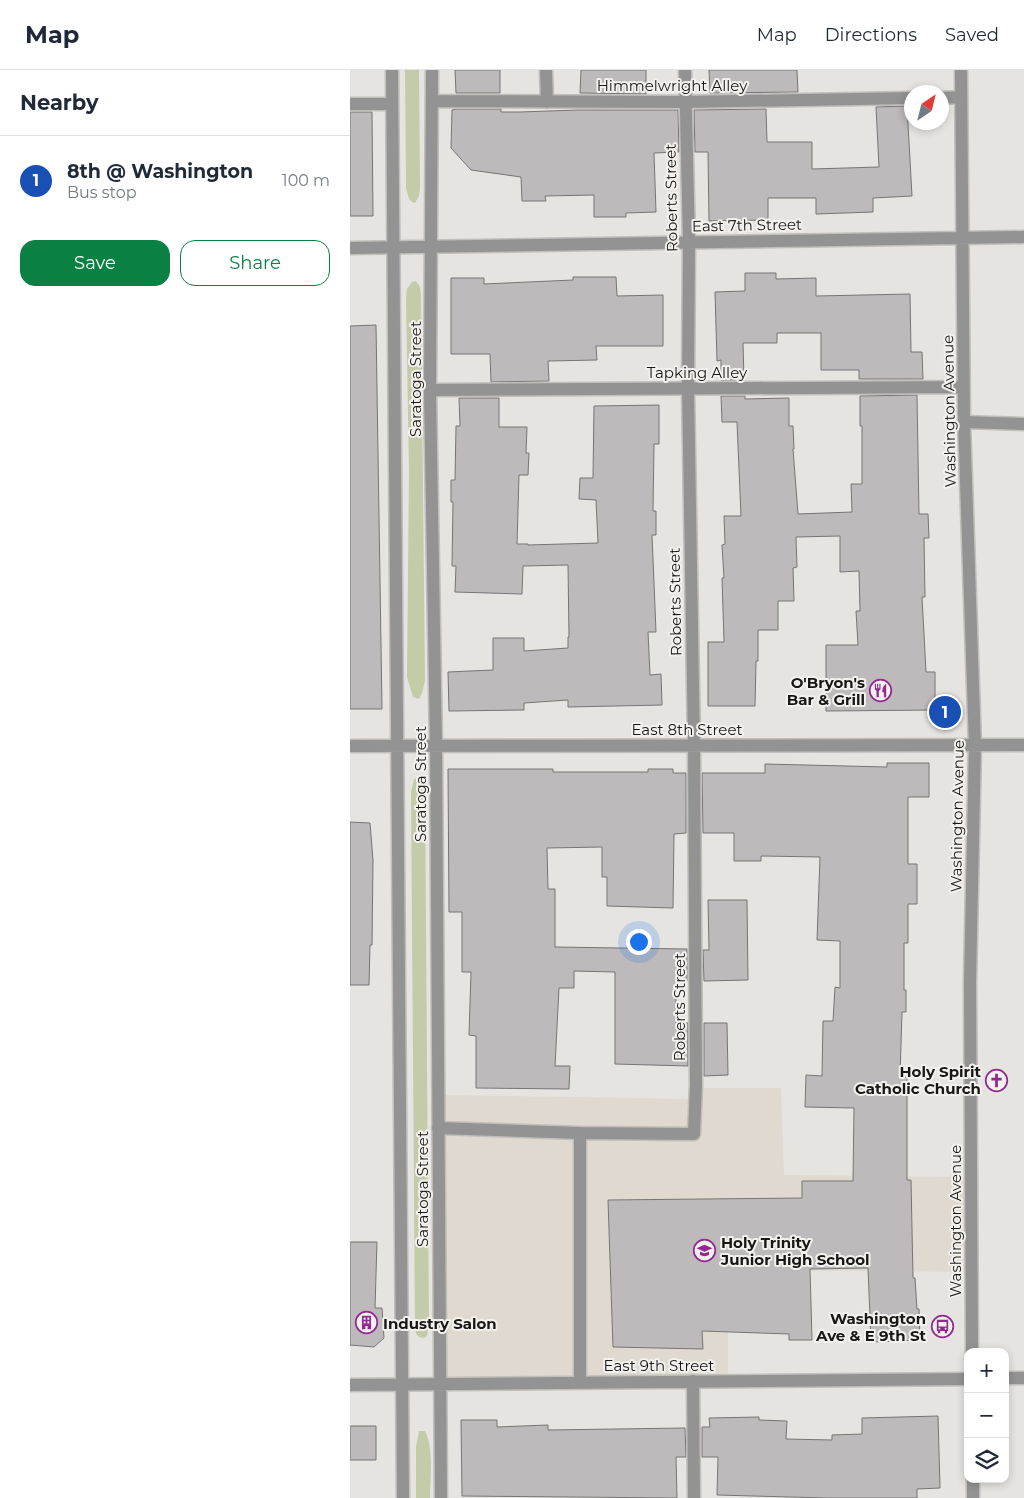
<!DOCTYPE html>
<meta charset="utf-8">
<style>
body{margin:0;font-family:Montserrat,sans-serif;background:#f6f6f7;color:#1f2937}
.controls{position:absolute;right:15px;bottom:15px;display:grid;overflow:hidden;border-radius:10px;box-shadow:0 2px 8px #0003}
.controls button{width:45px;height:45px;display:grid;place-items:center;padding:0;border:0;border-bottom:1px solid #e0e1e3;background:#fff;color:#1f2937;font:25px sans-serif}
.compass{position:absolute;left:554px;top:15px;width:45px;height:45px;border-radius:50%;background:#fff;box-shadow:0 2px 8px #0003;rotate:35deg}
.you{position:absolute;left:288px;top:871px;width:18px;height:18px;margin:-12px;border:4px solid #fff;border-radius:50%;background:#1a73e8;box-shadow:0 0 0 8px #1a73e833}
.badge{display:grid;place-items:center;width:32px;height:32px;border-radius:50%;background:#0b8043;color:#fff;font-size:16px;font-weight:700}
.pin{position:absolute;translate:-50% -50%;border:2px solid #fff;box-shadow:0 1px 5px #0006}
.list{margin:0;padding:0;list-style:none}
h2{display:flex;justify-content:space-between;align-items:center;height:65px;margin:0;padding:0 20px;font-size:21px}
h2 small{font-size:16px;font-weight:400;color:#747a83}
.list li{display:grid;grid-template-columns:32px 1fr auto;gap:15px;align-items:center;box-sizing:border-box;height:90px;padding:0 20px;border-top:1px solid #e0e1e3}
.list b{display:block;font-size:19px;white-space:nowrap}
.list p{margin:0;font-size:16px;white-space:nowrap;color:#747a83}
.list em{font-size:16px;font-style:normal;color:#747a83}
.actions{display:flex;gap:10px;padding:15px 20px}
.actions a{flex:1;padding:11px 0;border:1px solid #0b8043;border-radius:15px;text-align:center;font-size:18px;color:#0b8043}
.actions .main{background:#0b8043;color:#fff}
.icon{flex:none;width:28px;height:28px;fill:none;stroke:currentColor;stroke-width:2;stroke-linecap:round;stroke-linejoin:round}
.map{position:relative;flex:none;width:674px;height:1428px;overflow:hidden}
header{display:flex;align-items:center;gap:30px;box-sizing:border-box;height:70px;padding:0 25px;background:#fff;border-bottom:1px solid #e0e1e3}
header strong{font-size:24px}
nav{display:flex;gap:28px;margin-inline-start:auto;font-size:18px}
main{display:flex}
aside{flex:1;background:#fff}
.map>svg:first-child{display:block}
.built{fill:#dfd9cf}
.green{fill:#c3cba9}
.building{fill:#bebabb;stroke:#777475}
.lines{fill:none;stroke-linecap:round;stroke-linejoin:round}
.minor-casing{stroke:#c1bfbc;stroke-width:15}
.minor{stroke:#949393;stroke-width:12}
.labels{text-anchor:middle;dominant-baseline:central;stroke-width:4;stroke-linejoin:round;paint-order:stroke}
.street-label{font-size:15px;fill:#181716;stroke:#f3f1ee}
.poi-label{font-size:15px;font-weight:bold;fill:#181716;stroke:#f3f1ee;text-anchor:end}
</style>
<header>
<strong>Map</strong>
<nav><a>Map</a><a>Directions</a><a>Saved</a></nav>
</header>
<main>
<aside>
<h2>Nearby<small></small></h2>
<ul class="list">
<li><span class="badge" style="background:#1a4fb4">1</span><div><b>8th @ Washington</b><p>Bus stop</p></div><em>100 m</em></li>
</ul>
<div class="actions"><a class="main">Save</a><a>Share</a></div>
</aside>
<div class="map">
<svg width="674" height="1428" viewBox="0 0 674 1428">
<rect width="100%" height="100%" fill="#e6e4e1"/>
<path class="built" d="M345,1018h86l3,87 187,2 1,95 -244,-2v111l-288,3 -2,-289 258,4z"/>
<path class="green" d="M55,0h14l1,117 -1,9 -4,7 -3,-1 -3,-3 -3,-11z
M66,211l4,6 1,8 4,386 -3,12 -3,6 -6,-2 -6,-20 2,-206 -3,-172 1,-10 5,-7z
M67,708l7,8 1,8 4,532 -2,10 -3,2c-7,0 -9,-5 -9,-12l-4,-534 3,-13z
M69,1361h6c9,17 5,48 5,67h-14v-51z"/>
<path class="building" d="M105,0h45v23h-44z
M231,0h65v24l-66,-1z
M359,0h88l1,22 -88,1z
M557,36l5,90 -39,2v14l-57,2v-16h-48v22l-59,1 -1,-69h-13l-1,-42 72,-1 1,33h45v27l67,-2 -3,-60z
M106,39h45v3h19l58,-2h100l1,42 -25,1 2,59 -30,1v4h-32v-22l-49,1 1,5h-24l-1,-24 -50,-7 -20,-22 1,-38z
M0,42h22l1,104h-23z
M395,203h31v6l40,-1v18l94,-2 1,58h11l1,27h-64v-9h-38v-37h-44v10h-34l1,37h-23v-20l-4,1 -2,-69 30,-1z
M223,207h43l1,19 46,-1v51h-67l1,14 -49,1 1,20 -58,1 -1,-28h-39v-76h33v6l89,-4z
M26,255l6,384h-32v-383z
M567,325l2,119h9l1,24h-5l1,59h-3l4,75h9v38l-109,1v-66h32l-2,-34h4l-1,-40 -19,1v-36l-44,1 1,30 -4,1 1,33h-16v29h-20v31h-2l-1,45h-47v-64h16l-2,-64h2l-2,-33 3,-1 -1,-28h17l-4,-94h-15l-1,-26h24v3l44,-1v28h4l1,23h-1l5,65 54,-2 -1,-28h11v-58h-2v-30z
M109,328h40v29h28l-1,26h3l-1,22h-9l-2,69h11v1l70,-2 -2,-43 -17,-1 1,-21h13l1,-72 65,-1v39h-5l-1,67h3v24h-4l4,97h-8l2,43 11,-1 1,31 -94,2v-7l-44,3v7l-75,1 -1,-39 45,-2v-32h31v13l44,-3v-11h1l-1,-72 -45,1 -1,28 -67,-2 1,-26h-4l1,-64h-2v-22h4l1,-54h4z
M537,693h42v34h-21v67h9v40h-9v39h-4v47h2v22h-4l-2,65h7v103h4l2,98h2l2,31h2l1,31 -49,2 -3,-74 -58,1 2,71h-23v-6l-87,-3 1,18 -90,-2 -5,-147 194,-2v-17h51l1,-73 -49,-1 1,-32 16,1 1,-55h10l2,-34 5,1v-47l-23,-1 3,-83 -59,-1v5h-27v-28h-31l-1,-60h63v-9l122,3z
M98,699h105v3h95v-3h25v4h13v60l-12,1 -1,74 -66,-2v-29h-5v-30l-55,1 1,41h7v58l132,2v32h-11v42h12v43l-73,-2v-92l-41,-1v17h-15l-4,78h15l-1,23 -93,-1v-52l-7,-1 2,-63h-9v-60h-13z
M0,752l20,1 3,37 -1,85h-2l-1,40h-19z
M358,830h39l1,80 -44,1 -1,-31h6z
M354,953h23l1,52 -24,1z
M0,1172h27l-2,66h7l2,30 -10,9 -24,-2z
M588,1346l2,72 -23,1v9h-91l-109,-3 1,-38h-16v-30h8l-1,-9 50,-1v3l28,1 -1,18 46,1v-5l30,-1v-16z
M111,1350h36v7l51,-2v5l137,-2 1,29h-10l1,41 -215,-2z
M0,1356h26v34h-26z"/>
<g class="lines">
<defs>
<path id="minor" d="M42,0l11,1428
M82,0l-2,320 6,355 5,753
M196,0l1,32
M611,0l3,352 11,323 -5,237 2,370
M592,28l19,-1
M83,31l252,1 227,-4
M0,34h42
M0,178l674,-11
M80,320l533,-3
M614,352l60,2
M0,676l674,-1
M88,1058l142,5
M655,1308h19
M343,1311l1,117
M230,1312v-249l114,1 2,-49 -2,-340 -6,-357 1,-146 -4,-172
M0,1315l618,-6
M623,1409v19"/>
</defs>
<use href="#minor" class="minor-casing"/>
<use href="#minor" class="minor"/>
</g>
<defs>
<symbol id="restaurant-ring" viewBox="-11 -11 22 22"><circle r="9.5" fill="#f3f1ee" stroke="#91298e" stroke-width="1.5"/><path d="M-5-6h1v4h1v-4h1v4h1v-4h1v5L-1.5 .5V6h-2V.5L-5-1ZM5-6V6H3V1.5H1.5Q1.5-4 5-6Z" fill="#91298e"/></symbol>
<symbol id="church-ring" viewBox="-11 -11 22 22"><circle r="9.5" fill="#f3f1ee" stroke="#91298e" stroke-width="1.5"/><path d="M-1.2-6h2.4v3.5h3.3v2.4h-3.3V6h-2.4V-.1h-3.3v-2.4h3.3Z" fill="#91298e"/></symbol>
<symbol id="school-ring" viewBox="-11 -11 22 22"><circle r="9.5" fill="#f3f1ee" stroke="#91298e" stroke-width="1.5"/><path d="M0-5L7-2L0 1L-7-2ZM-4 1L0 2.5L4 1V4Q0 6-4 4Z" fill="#91298e"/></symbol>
<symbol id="building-ring" viewBox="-11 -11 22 22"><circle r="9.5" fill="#f3f1ee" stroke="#91298e" stroke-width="1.5"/><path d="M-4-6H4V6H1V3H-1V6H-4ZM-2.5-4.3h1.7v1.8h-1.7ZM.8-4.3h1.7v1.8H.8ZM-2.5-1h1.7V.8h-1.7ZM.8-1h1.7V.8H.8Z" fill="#91298e"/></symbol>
<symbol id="bus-ring" viewBox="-11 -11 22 22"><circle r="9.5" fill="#f3f1ee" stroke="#91298e" stroke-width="1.5"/><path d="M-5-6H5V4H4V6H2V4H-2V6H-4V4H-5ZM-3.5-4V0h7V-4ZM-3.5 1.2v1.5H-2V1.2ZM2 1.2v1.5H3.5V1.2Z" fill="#91298e"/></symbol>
</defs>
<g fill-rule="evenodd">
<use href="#restaurant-ring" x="518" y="608" width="25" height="25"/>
<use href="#church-ring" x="634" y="998" width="25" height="25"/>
<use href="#school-ring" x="342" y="1168" width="25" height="25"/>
<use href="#building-ring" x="4" y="1240" width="25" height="25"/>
<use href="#bus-ring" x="580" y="1244" width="25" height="25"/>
</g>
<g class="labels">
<g class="street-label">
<text x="322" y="15">Himmelwright Alley</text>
<text transform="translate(321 128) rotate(-91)">Roberts Street</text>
<text transform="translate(397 155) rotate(-1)">East 7th Street</text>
<text x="347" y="302">Tapking Alley</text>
<text transform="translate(65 309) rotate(-90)">Saratoga Street</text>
<text transform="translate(599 341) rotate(-91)">Washington Avenue</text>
<text transform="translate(325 532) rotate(-91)">Roberts Street</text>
<text x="337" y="659">East 8th Street</text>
<text transform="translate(70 714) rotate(-90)">Saratoga Street</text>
<text transform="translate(607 746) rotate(-89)">Washington Avenue</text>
<text transform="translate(329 937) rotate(-90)">Roberts Street</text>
<text transform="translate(72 1119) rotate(-90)">Saratoga Street</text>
<text transform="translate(605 1151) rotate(-90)">Washington Avenue</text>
<text x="309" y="1295">East 9th Street</text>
</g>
<g class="poi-label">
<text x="515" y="612">O'Bryon's<tspan x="515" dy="17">Bar &amp; Grill</tspan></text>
<text x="631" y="1001">Holy Spirit<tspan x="631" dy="17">Catholic Church</tspan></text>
<text x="371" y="1172" text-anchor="start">Holy Trinity<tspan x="371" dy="17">Junior High School</tspan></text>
<text x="576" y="1248">Washington<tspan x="576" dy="17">Ave &amp; E 9th St</tspan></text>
<text x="33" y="1253" text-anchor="start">Industry Salon</text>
</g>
</g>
</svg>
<div class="controls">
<button>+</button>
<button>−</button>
<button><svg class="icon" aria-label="layers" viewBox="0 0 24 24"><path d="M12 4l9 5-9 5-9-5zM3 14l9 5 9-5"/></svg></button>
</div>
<svg class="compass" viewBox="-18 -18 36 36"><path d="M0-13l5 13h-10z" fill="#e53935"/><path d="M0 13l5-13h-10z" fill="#747a83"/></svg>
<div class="you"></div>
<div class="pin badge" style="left:595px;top:642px;background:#1a4fb4">1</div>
</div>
</main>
